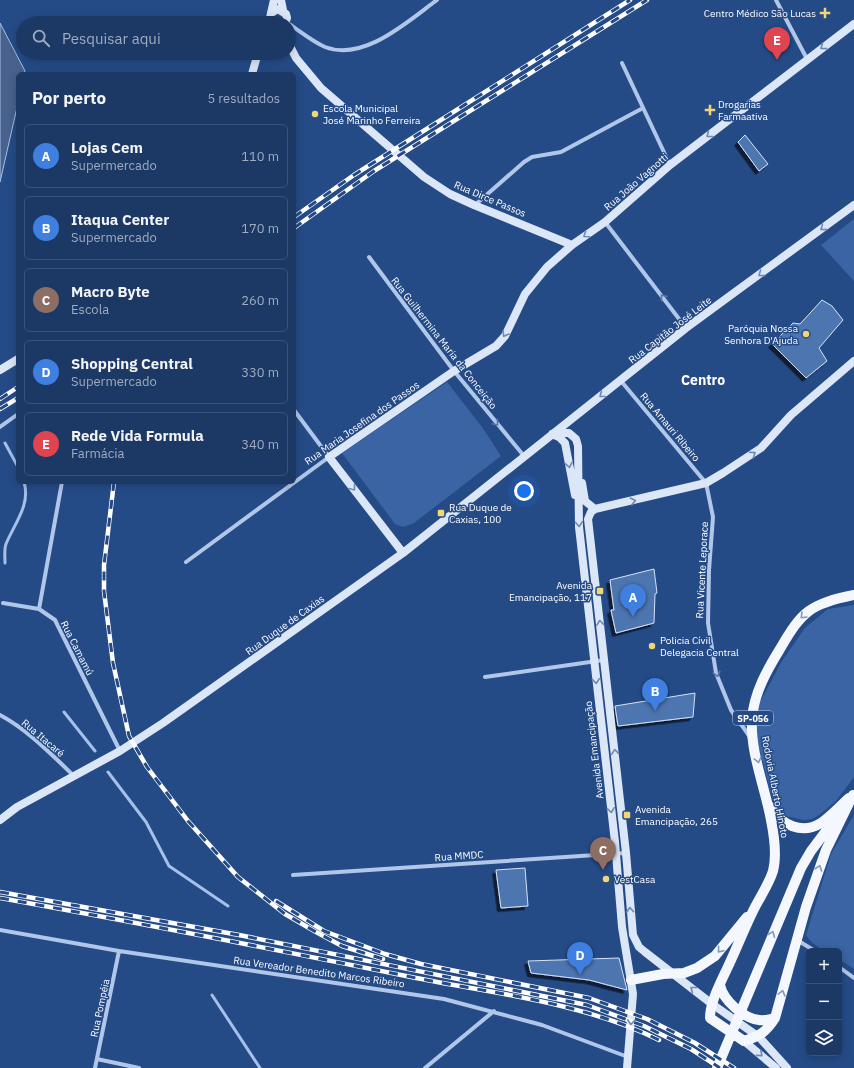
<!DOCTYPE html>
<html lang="pt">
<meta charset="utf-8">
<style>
body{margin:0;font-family:"IBM Plex Sans",sans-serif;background:#253f6b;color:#f1f3f6}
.controls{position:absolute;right:12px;bottom:12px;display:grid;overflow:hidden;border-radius:6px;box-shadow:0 2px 10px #0003}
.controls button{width:36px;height:36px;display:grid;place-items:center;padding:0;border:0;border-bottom:1px solid #3a5279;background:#1c3865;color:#f1f3f6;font:20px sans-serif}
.you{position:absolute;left:524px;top:491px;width:14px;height:14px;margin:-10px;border:3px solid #fff;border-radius:50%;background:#1a73e8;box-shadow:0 0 0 6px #1a73e833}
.badge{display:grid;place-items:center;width:26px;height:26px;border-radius:50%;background:#f2d575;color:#fff;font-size:13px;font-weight:700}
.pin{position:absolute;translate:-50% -33px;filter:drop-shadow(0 1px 2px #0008)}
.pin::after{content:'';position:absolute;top:21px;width:14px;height:12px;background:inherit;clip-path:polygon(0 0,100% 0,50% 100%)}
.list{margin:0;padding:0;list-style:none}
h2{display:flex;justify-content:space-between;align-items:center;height:52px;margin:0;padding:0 16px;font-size:17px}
h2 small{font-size:13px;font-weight:400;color:#a0acbf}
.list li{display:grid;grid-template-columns:26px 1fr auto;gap:12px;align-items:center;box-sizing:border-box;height:64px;margin:0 8px 8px;padding:0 8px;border:1px solid #3a5279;border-radius:6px}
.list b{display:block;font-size:15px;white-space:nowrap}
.list p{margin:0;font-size:13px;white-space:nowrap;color:#a0acbf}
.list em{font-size:13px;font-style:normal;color:#a0acbf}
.icon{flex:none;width:22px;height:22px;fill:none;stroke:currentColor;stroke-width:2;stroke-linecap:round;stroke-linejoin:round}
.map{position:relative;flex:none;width:854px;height:1068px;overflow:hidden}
.search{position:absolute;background:#1c3865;box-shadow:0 2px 10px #0003;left:16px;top:16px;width:280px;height:44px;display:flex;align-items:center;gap:10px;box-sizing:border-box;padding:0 14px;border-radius:22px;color:#a0acbf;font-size:15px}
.panel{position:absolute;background:#1c3865;box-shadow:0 2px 10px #0003;left:16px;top:72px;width:280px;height:412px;border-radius:6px}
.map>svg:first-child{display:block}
.green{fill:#3a64a4}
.water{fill:#48628d;stroke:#a5c1e9}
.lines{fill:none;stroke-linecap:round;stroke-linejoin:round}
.stream{stroke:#a5c1e9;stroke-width:3}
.building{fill:#4e74af;stroke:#d5e3f7;filter:url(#shadow)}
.street{stroke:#b1c7e9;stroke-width:4}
.secondary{stroke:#dbe6f7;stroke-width:8}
.primary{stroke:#f4f7fe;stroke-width:10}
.rail-casing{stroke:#fff;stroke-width:4.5}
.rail{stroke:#254b87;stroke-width:3;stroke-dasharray:9;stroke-linecap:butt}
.oneway{stroke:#6e89b4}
.oneway2{stroke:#5676a9}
.oneway3{stroke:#8298bd}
.poi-dot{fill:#f2d575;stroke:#254b87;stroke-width:1.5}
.labels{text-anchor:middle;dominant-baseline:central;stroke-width:3;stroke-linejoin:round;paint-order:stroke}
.shield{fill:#254b87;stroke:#bec9db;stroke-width:1}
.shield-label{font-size:9px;font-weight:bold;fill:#fff}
.poi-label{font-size:10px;fill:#fff;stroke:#254b87;text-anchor:start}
.street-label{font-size:10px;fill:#fff;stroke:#254b87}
.district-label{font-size:14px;font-weight:bold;fill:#fff;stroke:#254b87}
</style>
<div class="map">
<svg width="854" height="1068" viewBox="0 0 854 1068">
<defs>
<filter id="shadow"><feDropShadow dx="-3.5" dy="3.5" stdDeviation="0" flood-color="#0009"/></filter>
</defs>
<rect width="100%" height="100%" fill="#254b87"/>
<path class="green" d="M854,219v62l-33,-36z
M447,382l35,45 19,29 -87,67 -11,4 -8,-3 -53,-71z
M854,605v172l-18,24 -17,14 -7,4 -8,1 -18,-4 -13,-15 -17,-65 1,-22 2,-10 23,-43 23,-33 23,-19z
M854,815v154l-15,-10v-8c-15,0 -24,-3 -33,-16l25,-81z"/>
<path class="water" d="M0,23l25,48 -1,3h-6v29l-18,79z"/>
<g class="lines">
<path class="stream" d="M5,443l13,24
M5,563c0,-6 -1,-14 1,-19 8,-20 25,-39 18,-62
M64,712l31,39
M108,772l38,50 23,44 59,40
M212,995l48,73"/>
</g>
<path class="building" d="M745,135l23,29 -9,7 -21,-29z
M822,300l10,6 11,14 -24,28 8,13 -21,17 -34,-34 21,-21 7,1z
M654,569l3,24 -2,1 -1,29 -38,10 -5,-23h3l-4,-30z
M695,693l-2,24 -75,9 -3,-20z
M525,868l3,38 -27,2 -5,-38z
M619,958l8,32 -38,-10 -58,-7 -3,-12z"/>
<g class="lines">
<path class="street" d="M776,0l31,59
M289,24c12,8 24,18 36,23 39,15 83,-26 112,-47
M622,63l48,102
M475,205l49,-43 8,-5 29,-5 82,-44
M605,222l81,106
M369,257l85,114 70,85
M621,381l85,102 7,34 -4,53 -1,53 8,50 15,37 19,27
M0,427l18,-13
M186,562l143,-105 -35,-47
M3,603l36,6 16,11 65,131
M39,609l23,-127
M485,677l119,-17
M0,715c28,15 51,39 74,61
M293,875l333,-22
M0,930l119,21 325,48 98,26 86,32
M797,940l18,11
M839,967l15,11
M97,1059l42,9
M95,1068l24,-117
M425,1068l69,-57"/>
<path class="secondary" d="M281,0l2,10
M271,13l3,-13
M272,23l-2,-5 1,-5 7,-4 8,5 1,4 -2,5
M289,44l7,14 25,30 103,89 26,17 24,11 98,40
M252,74l6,-21
M0,370l18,-11
M554,433h15l7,6 2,7 1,81 36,315 7,85 11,67 -6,74
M552,434l7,3 6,6 10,52
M582,483l3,18 10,8
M403,553l-74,-96 125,-86 42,-25 9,-10 20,-42 22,-27 25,-22 33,-23 65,-57 184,-141
M0,820l17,-13 103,-56 43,-28 240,-170 283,-225 168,-123
M744,1041l32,27
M787,1068l-28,-31 -47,-33 -67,-52 -6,-5 -6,-12 -7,-82 -38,-334 3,-7 4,-3 111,-26 17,-10 38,-25 30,-33 63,-54"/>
<path class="primary" d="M853,795l-27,55 -20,57 -31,111c-9,14 -15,18 -31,23l-34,-23c0,-14 8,-30 14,-43 11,-22 19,-44 30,-66 6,-12 15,-25 19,-38 4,-15 1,-36 -2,-51 -6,-33 -21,-68 -19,-101 2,-26 15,-49 28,-70 22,-38 30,-45 74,-54
M771,807c10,18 31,28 50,16 10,-7 19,-17 28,-25
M631,980l32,-6 21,-1 13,-5 18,-12 32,-39
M720,985c3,15 23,33 39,35 5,1 11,-1 16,-2
M717,1068l84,-200 10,-17 27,-36"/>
<defs>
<path id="rail" d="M294,217l60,-42 276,-175
M294,228l80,-57 273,-171
M0,399l18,-12
M0,409l18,-11
M114,482l-10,83v26l9,72 16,73 18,31 41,54 50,56 47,37 31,18 26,14 41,13
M0,892l239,43 348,70 57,21 47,23 29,19
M0,898c139,25 278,52 416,80 82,16 168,25 243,62
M276,901l48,30 61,23 36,10 168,34 58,21 48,24 39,25"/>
</defs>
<use href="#rail" class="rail-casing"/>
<use href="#rail" class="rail"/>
</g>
<defs><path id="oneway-chevron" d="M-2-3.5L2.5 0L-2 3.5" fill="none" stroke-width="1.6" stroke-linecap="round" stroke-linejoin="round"/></defs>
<g class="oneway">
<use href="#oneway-chevron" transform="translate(823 47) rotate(144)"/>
<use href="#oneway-chevron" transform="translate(709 135) rotate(142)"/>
<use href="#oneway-chevron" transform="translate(823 228) rotate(143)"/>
<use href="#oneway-chevron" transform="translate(586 235) rotate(145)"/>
<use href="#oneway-chevron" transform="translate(761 274) rotate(144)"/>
<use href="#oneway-chevron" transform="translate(505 334) rotate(121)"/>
<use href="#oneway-chevron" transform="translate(602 395) rotate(142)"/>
<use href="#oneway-chevron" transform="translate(753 454) rotate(-34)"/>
<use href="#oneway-chevron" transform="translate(569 465) rotate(80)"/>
<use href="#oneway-chevron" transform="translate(353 488) rotate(52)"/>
<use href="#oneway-chevron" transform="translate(633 501) rotate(-13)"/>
<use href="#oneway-chevron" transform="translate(579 524) rotate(86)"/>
<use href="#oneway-chevron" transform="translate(600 623) rotate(-97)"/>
<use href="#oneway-chevron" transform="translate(596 681) rotate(84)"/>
<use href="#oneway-chevron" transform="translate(615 752) rotate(-96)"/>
<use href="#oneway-chevron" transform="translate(611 810) rotate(83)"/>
<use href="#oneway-chevron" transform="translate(630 910) rotate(-94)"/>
<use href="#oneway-chevron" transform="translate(693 989) rotate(-142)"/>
<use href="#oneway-chevron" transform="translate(631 1022) rotate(94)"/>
<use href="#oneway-chevron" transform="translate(760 1054) rotate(40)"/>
</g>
<g class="oneway2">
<use href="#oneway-chevron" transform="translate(663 297) rotate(-127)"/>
<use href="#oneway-chevron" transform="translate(496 423) rotate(50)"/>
<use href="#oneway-chevron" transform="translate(717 674) rotate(75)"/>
</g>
<g class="oneway3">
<use href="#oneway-chevron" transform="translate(803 616) rotate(135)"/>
<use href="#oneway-chevron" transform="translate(758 760) rotate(76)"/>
<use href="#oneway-chevron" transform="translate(819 868) rotate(-71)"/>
<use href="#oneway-chevron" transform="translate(772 934) rotate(-68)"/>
<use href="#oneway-chevron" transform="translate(720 950) rotate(131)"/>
<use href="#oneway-chevron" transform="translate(782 993) rotate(-75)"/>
</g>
<g class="poi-dot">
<path d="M823 7h4v4h4v4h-4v4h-4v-4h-4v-4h4z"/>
<path d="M708 104h4v4h4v4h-4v4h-4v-4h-4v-4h4z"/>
<circle cx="315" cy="114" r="4"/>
<circle cx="806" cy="334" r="4"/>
<rect x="437" y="509" width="8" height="8" rx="2"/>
<rect x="596" y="587" width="8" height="8" rx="2"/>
<circle cx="652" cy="646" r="4"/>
<rect x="623" y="811" width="8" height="8" rx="2"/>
<circle cx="606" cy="879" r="4"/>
</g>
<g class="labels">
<rect class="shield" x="733" y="711" width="40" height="14" rx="3"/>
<g class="shield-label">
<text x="753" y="718">SP-056</text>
</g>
<g class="poi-label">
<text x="816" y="13" text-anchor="end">Centro Médico São Lucas</text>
<text x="718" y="104">Drogarias<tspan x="718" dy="12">Farmaativa</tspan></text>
<text x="323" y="108">Escola Municipal<tspan x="323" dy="12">José Marinho Ferreira</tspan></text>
<text x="798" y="328" text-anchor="end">Paróquia Nossa<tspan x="798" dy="12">Senhora D'Ajuda</tspan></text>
<text x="449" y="507">Rua Duque de<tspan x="449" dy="12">Caxias, 100</tspan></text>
<text x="592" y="585" text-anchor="end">Avenida<tspan x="592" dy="12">Emancipação, 117</tspan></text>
<text x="660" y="640">Policia Cívil<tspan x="660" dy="12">Delegacia Central</tspan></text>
<text x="635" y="809">Avenida<tspan x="635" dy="12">Emancipação, 265</tspan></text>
<text x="614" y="879">VestCasa</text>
</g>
<g class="street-label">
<text transform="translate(636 182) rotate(-41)">Rua João Vagnotti</text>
<text transform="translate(490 199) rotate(23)">Rua Dirce Passos</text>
<text transform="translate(670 330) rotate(-38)">Rua Capitão José Leite</text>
<text transform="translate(444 343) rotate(52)">Rua Guilhermina Maria da Conceição</text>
<text transform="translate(362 423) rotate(-35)">Rua Maria Josefina dos Passos</text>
<text transform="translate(670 427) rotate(50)">Rua Amauri Ribeiro</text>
<text transform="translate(702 570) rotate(-87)">Rua Vicente Leporace</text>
<text transform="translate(285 625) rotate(-36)">Rua Duque de Caxias</text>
<text transform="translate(77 648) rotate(63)">Rua Camamú</text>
<text transform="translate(43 738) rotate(40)">Rua Itacaré</text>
<text transform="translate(594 750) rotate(-97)">Avenida Emancipação</text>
<text transform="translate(775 787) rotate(79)">Rodovia Alberto Hinoto</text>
<text transform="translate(459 856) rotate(-4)">Rua MMDC</text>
<text transform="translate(319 972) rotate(8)">Rua Vereador Benedito Marcos Ribeiro</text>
<text transform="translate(100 1008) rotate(-78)">Rua Pompéia</text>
</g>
<g class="district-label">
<text x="703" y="380">Centro</text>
</g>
</g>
</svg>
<div class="controls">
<button>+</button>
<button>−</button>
<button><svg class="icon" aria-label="layers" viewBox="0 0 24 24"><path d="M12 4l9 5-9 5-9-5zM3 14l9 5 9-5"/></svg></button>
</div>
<div class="you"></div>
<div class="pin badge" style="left:633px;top:617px;background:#3f7fe0">A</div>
<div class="pin badge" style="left:655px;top:711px;background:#3f7fe0">B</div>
<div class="pin badge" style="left:603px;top:870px;background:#8d6e63">C</div>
<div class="pin badge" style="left:580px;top:975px;background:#3f7fe0">D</div>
<div class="pin badge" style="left:777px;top:60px;background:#e0444e">E</div>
<div class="search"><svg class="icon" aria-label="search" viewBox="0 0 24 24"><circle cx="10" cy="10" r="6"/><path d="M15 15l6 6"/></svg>Pesquisar aqui</div>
<section class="panel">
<h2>Por perto<small>5 resultados</small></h2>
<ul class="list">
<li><span class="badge" style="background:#3f7fe0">A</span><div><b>Lojas Cem</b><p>Supermercado</p></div><em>110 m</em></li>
<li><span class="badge" style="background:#3f7fe0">B</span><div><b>Itaqua Center</b><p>Supermercado</p></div><em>170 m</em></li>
<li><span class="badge" style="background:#8d6e63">C</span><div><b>Macro Byte</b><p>Escola</p></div><em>260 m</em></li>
<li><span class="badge" style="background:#3f7fe0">D</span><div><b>Shopping Central</b><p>Supermercado</p></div><em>330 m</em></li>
<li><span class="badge" style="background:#e0444e">E</span><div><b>Rede Vida Formula</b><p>Farmácia</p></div><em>340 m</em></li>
</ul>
</section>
</div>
